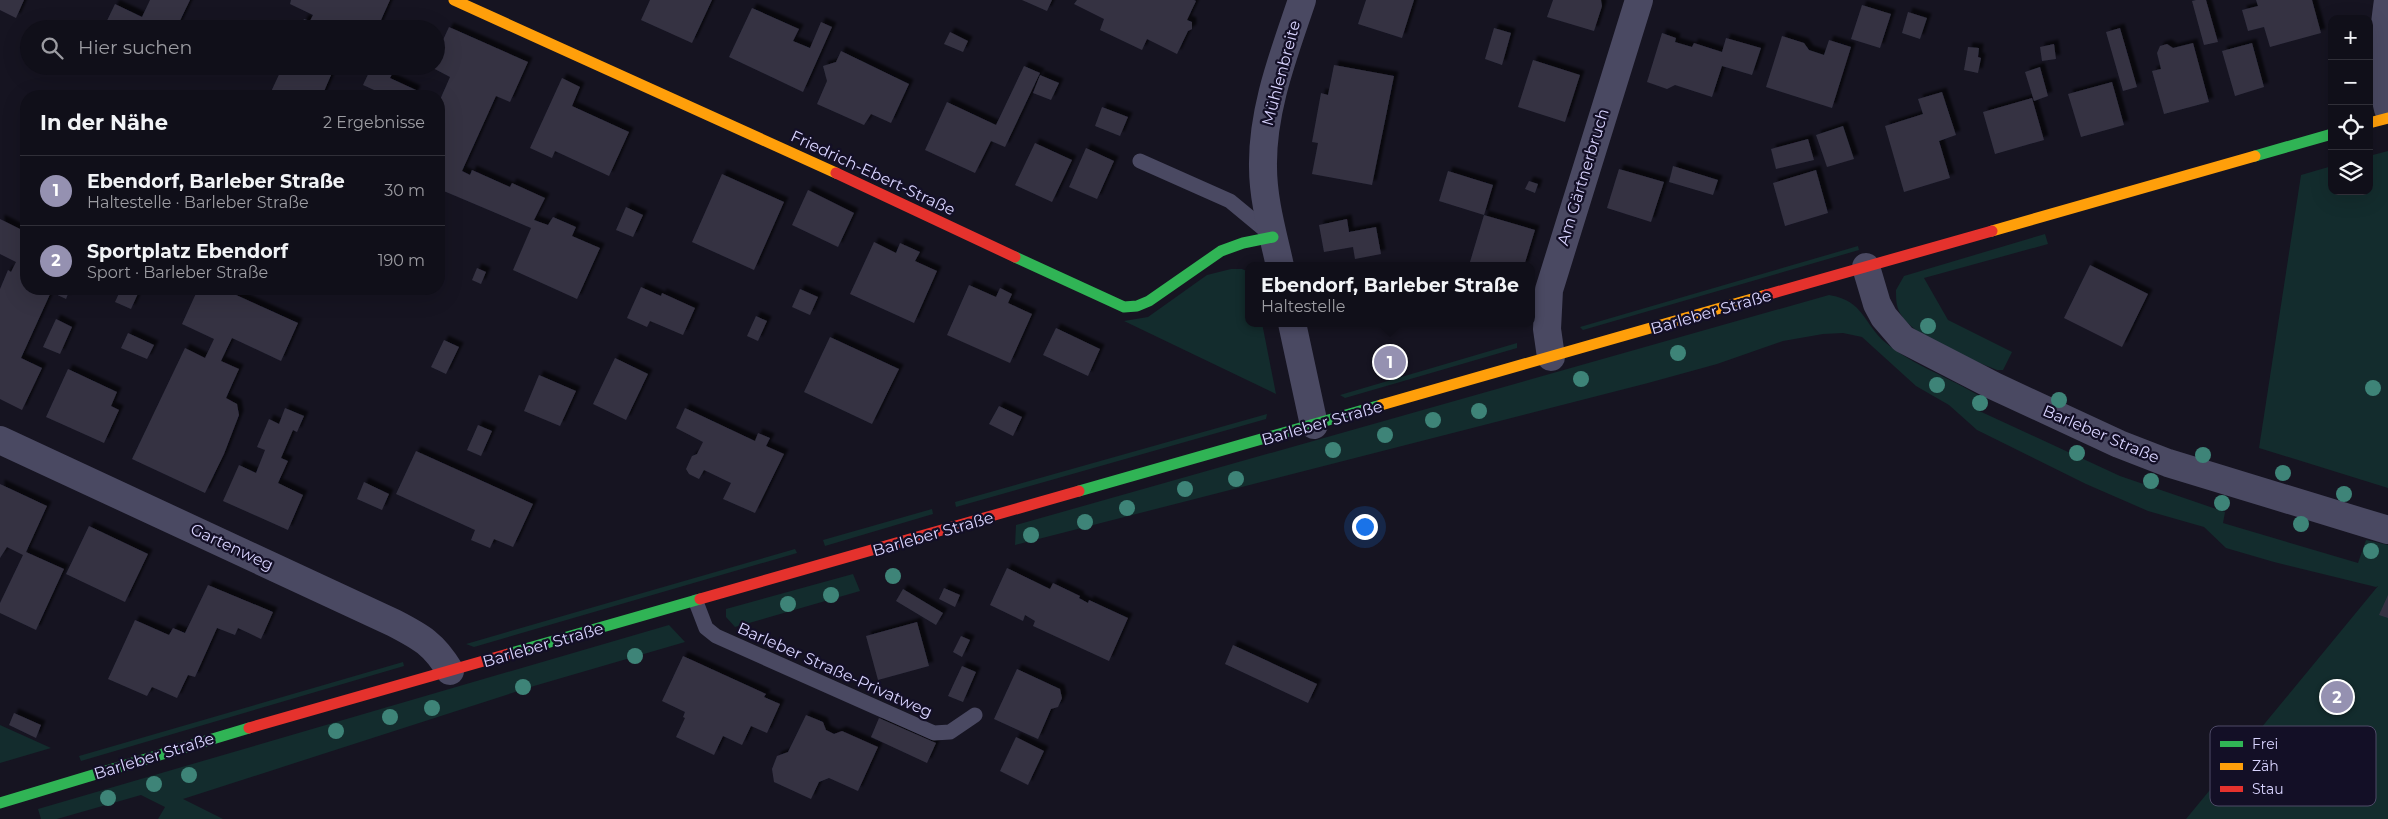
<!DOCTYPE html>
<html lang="de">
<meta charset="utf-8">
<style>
body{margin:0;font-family:Montserrat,sans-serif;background:#191822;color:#f1f3f6}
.controls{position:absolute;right:15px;top:15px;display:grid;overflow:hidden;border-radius:10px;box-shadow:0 5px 20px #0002}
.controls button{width:45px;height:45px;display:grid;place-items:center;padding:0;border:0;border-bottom:1px solid #302f38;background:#100f19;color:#f1f3f6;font:25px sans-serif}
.you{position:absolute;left:1364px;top:526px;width:18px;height:18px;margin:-12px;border:4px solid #fff;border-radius:50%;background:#1a73e8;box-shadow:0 0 0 8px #1a73e833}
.badge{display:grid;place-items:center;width:32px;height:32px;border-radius:50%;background:#9591b1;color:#fff;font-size:16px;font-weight:700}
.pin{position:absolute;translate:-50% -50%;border:2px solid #fff;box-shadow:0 1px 5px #0006}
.popup{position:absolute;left:1245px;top:262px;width:290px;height:65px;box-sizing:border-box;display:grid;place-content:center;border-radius:10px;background:#100f19;filter:drop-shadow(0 1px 4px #0005);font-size:16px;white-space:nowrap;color:#9c9ca2}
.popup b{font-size:19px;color:#f1f3f6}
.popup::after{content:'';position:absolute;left:50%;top:100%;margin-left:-10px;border:10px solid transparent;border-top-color:#100f19}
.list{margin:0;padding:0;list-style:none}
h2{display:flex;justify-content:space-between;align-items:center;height:65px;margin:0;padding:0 20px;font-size:21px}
h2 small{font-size:16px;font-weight:400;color:#9c9ca2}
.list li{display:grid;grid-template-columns:32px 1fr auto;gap:15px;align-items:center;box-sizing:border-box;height:70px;padding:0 20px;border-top:1px solid #302f38}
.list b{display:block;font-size:19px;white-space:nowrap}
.list p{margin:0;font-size:16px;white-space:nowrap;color:#9c9ca2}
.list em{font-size:16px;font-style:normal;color:#9c9ca2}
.icon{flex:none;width:28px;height:28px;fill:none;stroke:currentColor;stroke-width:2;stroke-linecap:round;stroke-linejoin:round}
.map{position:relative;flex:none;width:2388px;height:819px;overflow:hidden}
.search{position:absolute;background:#100f19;box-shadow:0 5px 20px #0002;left:20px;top:20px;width:425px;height:55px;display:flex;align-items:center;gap:12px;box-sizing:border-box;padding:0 18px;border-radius:28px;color:#9c9ca2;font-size:19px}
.panel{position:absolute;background:#100f19;box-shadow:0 5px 20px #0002;left:20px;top:90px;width:425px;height:205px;border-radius:20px}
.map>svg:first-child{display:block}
.green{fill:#132c2d}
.building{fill:#343243;filter:url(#shadow)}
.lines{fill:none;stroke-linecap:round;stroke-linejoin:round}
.lane{stroke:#4a4962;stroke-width:15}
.street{stroke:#4a4962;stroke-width:28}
.fast{stroke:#30b455;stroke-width:11}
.slow{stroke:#ff9f0a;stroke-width:11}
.jam{stroke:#e5322d;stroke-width:11}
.tree{fill:#3e8478}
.labels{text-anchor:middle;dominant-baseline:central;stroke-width:4.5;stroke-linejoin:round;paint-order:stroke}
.street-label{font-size:16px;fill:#d9d4ff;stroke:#130f26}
.key{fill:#130f26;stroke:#4e4a67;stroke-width:1}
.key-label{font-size:14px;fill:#d9d4ff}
</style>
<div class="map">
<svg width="2388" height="819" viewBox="0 0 2388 819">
<defs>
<filter id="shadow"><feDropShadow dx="4.5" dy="-4.5" stdDeviation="1" flood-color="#0009"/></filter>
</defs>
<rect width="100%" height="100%" fill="#161421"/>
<path class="green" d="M2388,151v337l-129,-40 42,-273 31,-9v25h37v-35z
M2045,234l3,10 -124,34 24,42 64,32 -9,18h-6c-26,-11 -84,-32 -97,-57 -4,-7 -4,-15 -4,-23l8,-14z
M1858,246l1,4 -276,80 -3,-3z
M1231,269h11l7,3v51h13l14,71 -152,-73 24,-4 59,-42z
M1829,295c36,6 34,29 57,48 28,23 65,35 95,54l-6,12 145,67 105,36 -2,11 135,40 8,-23 22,5v274h-202l192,-233 -2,1 -102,-25 -48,-14 -22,-21 -56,-16 -62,-27 -109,-54 -28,-25 -33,-19 -54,-49 -19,-4 -20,1 -40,7 -66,23 -69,19 -633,162 1,-20z
M1517,343v5l-172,50 -5,-3z
M1267,414l-1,5 -310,88 -1,-5z
M932,509l1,5 -108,32 -2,-6z
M795,549l2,4 -323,94 -8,-3z
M853,574l7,17 -125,36 -9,-10v-8z
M669,625l16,17 -151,44 -351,113 40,20h-65l7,-12 -24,-12 -84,24h-16l-3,-10z
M403,662l1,4 -323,95 -2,-5z
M0,725l51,23 -51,15z"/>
<path class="building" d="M0,0h24l-8,18 -16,-8z
M150,0h40l-14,29h-73l12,-25 27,13z
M291,0h99l-13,29h-77l4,-10 6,2 3,-6 -23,-11z
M650,0h62l-20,43 -51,-23z
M1022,0h30l-5,11z
M1077,0h117l2,1 -9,19 5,2v7l-4,2 -11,23 -30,-15 -5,11 -42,-20 4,-11 -30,-15z
M1366,0h48l-12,38 -44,-14z
M1553,0h48l1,6 -8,25 -47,-14z
M2196,0h10l12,42 -14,3 -12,-44z
M2256,0h56l9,33 -51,14 -6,-20 -16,4 -6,-21 16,-4z
M1862,5l29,9 -11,34 -29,-9z
M752,8l47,21 -6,12 17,7 11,-26 11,5 -29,65 -74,-35z
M1908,12l19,6 -7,21 -18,-6z
M449,27l79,35 -18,40 -14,-6 -34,75 8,4 2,-5 38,17 2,-4 33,15 -11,22 14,5 5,-8 23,10 -4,9 28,12 -23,51 -64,-29 18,-42 -92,-39v-87l11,-25 -21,-11h7v-11z
M1494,28l17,5 -9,32 -17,-6z
M2120,28l17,59 -14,4 -17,-59z
M950,32l18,9 -5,11 -19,-8z
M1662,33l14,5 -1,4 17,5 2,-4 28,9 4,-14 35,10 -9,27 -30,-9 -10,31 -37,-12 -8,4 -20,-7z
M1782,36l22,7 5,7 15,5 5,-15 22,7 -19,61 -66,-21z
M2193,43l16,59 -45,12 -12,-43 9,-2 -4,-16 3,-7 7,-2 6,4z
M2252,43l12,44 -29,9 -13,-45z
M2054,44l2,15 -14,2 -2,-14z
M1968,47l11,1 -1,9 3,1 -3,15 -14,-3z
M841,51l68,33 -18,39 -20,-9 -7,11 -47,-21 10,-23 -4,-15 13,-4z
M1533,60l47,15 -15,47 -47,-15z
M1334,65l60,11 -22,109 -60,-11 6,-31 -6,-1 9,-49 7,2z
M283,66h52l-13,30h-53z
M372,66h24l-6,12 26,12 -3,6h-31l1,-2 -20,-9z
M1024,66l16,7 -35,74 -14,-6 -16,32 -50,-23 22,-48 49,23z
M2040,67l8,29 -14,5 -9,-29z
M1040,75l19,8 -8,17 -18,-7z
M562,78l18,9 -8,19 57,26 -20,44 -54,-25 -3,7 -22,-10z
M2112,82l12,43 -43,12 -13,-43z
M1942,92l14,43 -17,6 11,37 -46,14 -19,-66 38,-12 -5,-15z
M2032,98l12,42 -49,14 -12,-42z
M1102,107l26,10 -8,19 -25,-10z
M1843,126l11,33 -27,8 -11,-32z
M1808,139l6,21 -38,9 -5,-20z
M1035,143l37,17 -20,42 -37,-17z
M1086,148l28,13 -17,38 -28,-12z
M1673,166l45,14 -5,15 -44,-13z
M1619,169l45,13 -13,40 -44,-14z
M1816,170l12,43 -43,13 -12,-43z
M1448,171l45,14 -9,30 -45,-14z
M722,174l62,28 -30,68 -62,-28z
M1529,181l9,3 -3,9 -10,-4z
M808,190l46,23 -16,34 -46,-22z
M626,207l17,8 -10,22 -17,-7z
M1484,215l51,15 -11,36h-42l-12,-4z
M0,219l26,13v57h44l-4,10 -15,-7 -30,66 21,10 -20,42 -22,-11v-110l8,-19 3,2 5,-10 -16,-8z
M1347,219l2,13 27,-5 5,27 -26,5 -2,-12 -29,5 -5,-27z
M874,242l22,11 4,-10 20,9 -5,9 22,10 -23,52 -64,-29z
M2090,265l58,29 -26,53 -58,-29z
M477,268l9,4 -5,12 -9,-4z
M969,285l27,12 4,-9 12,6 -4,9 24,11 -22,49 -63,-28z
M641,287l20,9 1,-3 33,15 -12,27 -33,-14 -3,6 -20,-9z
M121,289h19l-9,20 -16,-7z
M198,289h25l75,34 -17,38 -49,-23 -11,23 18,8 -13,29 11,6 2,11 -15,39 -19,39 -73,-34 53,-111 20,10 9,-19 -32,-15z
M800,289l18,8 -8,18 -18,-8z
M756,316l11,5 -9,20 -11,-5z
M56,319l16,8 -12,27 -17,-7z
M1056,328l44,21 -12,27 -45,-21z
M128,333l26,12 -7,14 -26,-11z
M830,337l69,32 -27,55 -68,-32z
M444,340l15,7 -13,27 -15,-7z
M615,358l33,16 -22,46 -33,-16z
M68,369l49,23 -6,14 8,4 -15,33 -58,-26z
M539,375l37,16 -16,35 -36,-15z
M999,406l23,11 -9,19 -24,-12z
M285,408l19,8 -7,16 -4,-2 -12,28 7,3 -10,22 25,12 -15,35 -65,-29 16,-36 17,8 9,-23 -8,-3 12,-28 10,5z
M685,408l70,33 3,-8 12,5 -4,8 18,8 -29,59 -32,-14 8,-16 -27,-13 -5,9 -10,-5 -3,-5 6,-13 5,-2 6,-12 -27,-14z
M478,425l14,6 -11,25 -14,-6z
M416,451l117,53 -20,43 -19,-8 -4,9 -19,-8 4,-10 -79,-36z
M364,482l25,12 -7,16 -25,-11z
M0,484l47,22 -21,46 38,17 -28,61 -36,-17v-10l23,-48 -16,-8 -7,11z
M89,526l59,28 -23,48 -59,-28z
M1007,568l43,21 3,-6 27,13 -1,2 9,5 1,-3 39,18 -19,43 -76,-35 2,-5 -10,-6 -2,6 -33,-16z
M208,585l65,27 -12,27 -23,-11 -3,7 -18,-7 -22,49 -7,-2 -11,23 -25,-11 -5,9 -39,-17 27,-59 34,15 4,-7 12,5z
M944,588l16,7 -5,12 -16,-8z
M903,589l40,24 -7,12 -40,-24z
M2388,595v23l-9,-3z
M917,622l12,44 -51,14 -12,-44z
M961,636l9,4 -8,17 -9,-5z
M1233,645l84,39 -9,19 -83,-39z
M683,656l83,38 -2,3 16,7 -13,29 -16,-7 -9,19 -19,-9 -9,19 -38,-18 9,-19 -2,-1 2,-5 -23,-11z
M962,666l14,6 -13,30 -15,-6z
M1017,669l43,20 2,9 -4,9 -7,2 -13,30 -44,-20z
M14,713l27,12 -5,13 -27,-13z
M806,715l17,7 3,8 8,4 8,-3 36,16 -20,44 -29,-13 -10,4 -8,17 -37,-17 -2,-13 5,-13 11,-4z
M879,718l57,25 -9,20 -56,-26z
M1016,737l28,14 -16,34 -28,-14z"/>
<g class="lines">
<path class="lane" d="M1140,161l90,40 41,34
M696,602l10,26 10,8 218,97 16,-1 25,-17"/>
<path class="street" d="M2388,0c-5,37 -10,73 0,109
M1280,266c-7,-32 -17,-66 -17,-99 -1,-58 21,-113 39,-167
M1866,267l11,37 7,13 19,22 91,47 125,58 49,19 220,67
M1292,323l22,102
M1551,357l-4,-28 2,-39 90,-290
M0,440l394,183c27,14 40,21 56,48"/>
<path class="fast" d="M2255,156l77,-22
M1015,257l109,50 13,-1 12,-5 72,-50 22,-8 30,-6
M1079,491l302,-86
M508,654l192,-55
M0,803l249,-75"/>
<path class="slow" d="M454,0l382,173
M2369,123l19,-5
M1992,231l263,-75
M1381,405l385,-110"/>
<path class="jam" d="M836,173l179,84
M1766,295l226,-64
M700,599l379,-108
M249,728l259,-74"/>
</g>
<g class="tree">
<circle cx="1928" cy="326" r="8"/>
<circle cx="1678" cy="353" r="8"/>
<circle cx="1581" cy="379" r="8"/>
<circle cx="1937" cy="385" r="8"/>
<circle cx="2373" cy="388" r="8"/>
<circle cx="2059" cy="400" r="8"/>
<circle cx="1980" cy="403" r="8"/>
<circle cx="1479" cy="411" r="8"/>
<circle cx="1433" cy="420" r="8"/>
<circle cx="1385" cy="435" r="8"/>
<circle cx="1333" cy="450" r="8"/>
<circle cx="2077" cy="453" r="8"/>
<circle cx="2203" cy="455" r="8"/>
<circle cx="2283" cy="473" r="8"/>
<circle cx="1236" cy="479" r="8"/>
<circle cx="2151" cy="481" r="8"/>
<circle cx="1185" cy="489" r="8"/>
<circle cx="2344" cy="494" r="8"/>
<circle cx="2222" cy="503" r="8"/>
<circle cx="1127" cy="508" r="8"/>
<circle cx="1085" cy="522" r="8"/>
<circle cx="2301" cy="524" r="8"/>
<circle cx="1031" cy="535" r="8"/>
<circle cx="2371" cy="551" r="8"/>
<circle cx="893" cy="576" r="8"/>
<circle cx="831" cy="595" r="8"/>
<circle cx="788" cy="604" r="8"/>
<circle cx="635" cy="656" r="8"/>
<circle cx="523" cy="687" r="8"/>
<circle cx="432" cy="708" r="8"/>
<circle cx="390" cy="717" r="8"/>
<circle cx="336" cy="731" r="8"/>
<circle cx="189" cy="775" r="8"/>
<circle cx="154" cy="784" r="8"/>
<circle cx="108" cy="798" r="8"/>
</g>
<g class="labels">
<g class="street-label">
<text transform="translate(1281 73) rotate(-75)">Mühlenbreite</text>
<text transform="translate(873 173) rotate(25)">Friedrich-Ebert-Straße</text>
<text transform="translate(1583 177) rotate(-73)">Am Gärtnerbruch</text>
<text transform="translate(1711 312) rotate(-16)">Barleber Straße</text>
<text transform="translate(1322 423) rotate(-16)">Barleber Straße</text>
<text transform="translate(2101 434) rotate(23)">Barleber Straße</text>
<text transform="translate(933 534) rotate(-16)">Barleber Straße</text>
<text transform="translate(232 547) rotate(25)">Gartenweg</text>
<text transform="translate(543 645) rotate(-16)">Barleber Straße</text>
<text transform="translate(835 670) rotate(24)">Barleber Straße-Privatweg</text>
<text transform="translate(154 756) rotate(-17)">Barleber Straße</text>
</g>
</g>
<rect x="2210" y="726" width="166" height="80" rx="8" class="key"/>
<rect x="2220" y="741" width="23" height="6" fill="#30b455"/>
<rect x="2220" y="763" width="23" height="7" fill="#ff9f0a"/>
<rect x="2220" y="786" width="23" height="6" fill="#e5322d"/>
<g class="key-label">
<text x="2252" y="749">Frei</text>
<text x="2252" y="771">Zäh</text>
<text x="2252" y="794">Stau</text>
</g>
</svg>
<div class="controls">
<button>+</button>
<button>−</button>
<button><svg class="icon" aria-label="locate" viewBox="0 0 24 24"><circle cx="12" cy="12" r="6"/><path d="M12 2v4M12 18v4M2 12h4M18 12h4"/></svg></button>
<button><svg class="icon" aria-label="layers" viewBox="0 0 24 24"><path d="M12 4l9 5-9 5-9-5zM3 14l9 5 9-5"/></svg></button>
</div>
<div class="you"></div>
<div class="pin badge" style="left:1390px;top:362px">1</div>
<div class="popup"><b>Ebendorf, Barleber Straße</b>Haltestelle</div>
<div class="pin badge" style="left:2337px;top:697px">2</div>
<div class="search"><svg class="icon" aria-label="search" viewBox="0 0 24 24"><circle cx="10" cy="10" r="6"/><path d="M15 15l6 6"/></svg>Hier suchen</div>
<section class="panel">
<h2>In der Nähe<small>2 Ergebnisse</small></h2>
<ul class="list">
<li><span class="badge">1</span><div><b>Ebendorf, Barleber Straße</b><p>Haltestelle · Barleber Straße</p></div><em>30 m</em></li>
<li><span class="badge">2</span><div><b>Sportplatz Ebendorf</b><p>Sport · Barleber Straße</p></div><em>190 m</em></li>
</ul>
</section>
</div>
